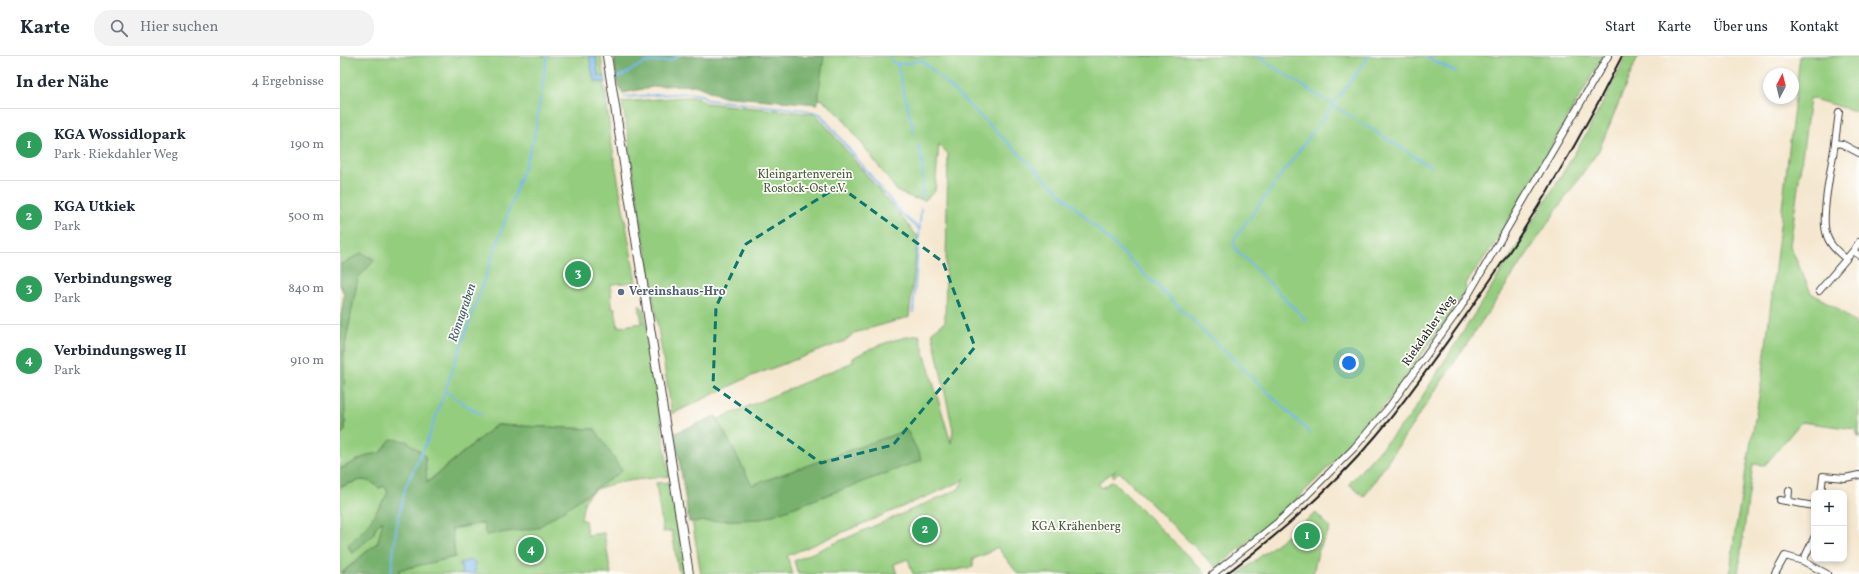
<!DOCTYPE html>
<html lang="de">
<meta charset="utf-8">
<style>
body{margin:0;font-family:Vollkorn,serif;background:#f2f2f3;color:#1f2937}
.controls{position:absolute;right:12px;bottom:12px;display:grid;overflow:hidden;border-radius:8px;box-shadow:0 2px 6px #0003}
.controls button{width:36px;height:36px;display:grid;place-items:center;padding:0;border:0;border-bottom:1px solid #e0e1e3;background:#fff;color:#1f2937;font:20px sans-serif}
.compass{position:absolute;left:1423px;top:12px;width:36px;height:36px;border-radius:50%;background:#fff;box-shadow:0 2px 6px #0003;rotate:7deg}
.you{position:absolute;left:1009px;top:307px;width:14px;height:14px;margin:-10px;border:3px solid #fff;border-radius:50%;background:#1a73e8;box-shadow:0 0 0 6px #1a73e833}
.badge{display:grid;place-items:center;width:26px;height:26px;border-radius:50%;background:#b45309;color:#fff;font-size:13px;font-weight:700}
.pin{position:absolute;translate:-50% -50%;border:2px solid #fff;box-shadow:0 1px 4px #0006}
.list{margin:0;padding:0;list-style:none}
h2{display:flex;justify-content:space-between;align-items:center;height:52px;margin:0;padding:0 16px;font-size:17px}
h2 small{font-size:13px;font-weight:400;color:#747a83}
.list li{display:grid;grid-template-columns:26px 1fr auto;gap:12px;align-items:center;box-sizing:border-box;height:72px;padding:0 16px;border-top:1px solid #e0e1e3}
.list b{display:block;font-size:15px;white-space:nowrap}
.list p{margin:0;font-size:13px;white-space:nowrap;color:#747a83}
.list em{font-size:13px;font-style:normal;color:#747a83}
.icon{flex:none;width:22px;height:22px;fill:none;stroke:currentColor;stroke-width:2;stroke-linecap:round;stroke-linejoin:round}
.map{position:relative;flex:none;width:1519px;height:518px;overflow:hidden}
header{display:flex;align-items:center;gap:24px;box-sizing:border-box;height:56px;padding:0 20px;background:#fff;border-bottom:1px solid #e0e1e3}
header strong{font-size:19px}
nav{display:flex;gap:22px;margin-inline-start:auto;font-size:14px}
.search{width:280px;height:36px;background:#f2f2f3;display:flex;align-items:center;gap:10px;box-sizing:border-box;padding:0 14px;border-radius:16px;color:#747a83;font-size:15px}
main{display:flex}
aside{flex:1;background:#fff}
.map>svg:first-child{display:block}
.green{fill:#95cd7f;stroke:#58744e}
.forest{fill:#78b06e;stroke:#4a6645}
.water{fill:#77b8ec;stroke:#4a6a84}
.lines{fill:none;stroke-linecap:round;stroke-linejoin:round}
.stream{stroke:#77b8ec;stroke-width:2}
.street-casing{stroke:#3d3a37;stroke-width:8}
.secondary-casing{stroke:#3d3a37;stroke-width:10}
.street{stroke:#fff;stroke-width:6}
.secondary{stroke:#fff;stroke-width:8}
.rail{stroke:#1c1c1c;stroke-width:2}
.marked{fill:none;stroke:#0f766e;stroke-width:3;stroke-dasharray:8 5;stroke-linejoin:round}
.service-dot{fill:#5c6f8a;stroke:#fdfcf7;stroke-width:1.5}
.labels{text-anchor:middle;dominant-baseline:central;stroke-width:3.5;stroke-linejoin:round;paint-order:stroke}
.park-label{font-size:12px;fill:#465a3f;stroke:#fdfcf7}
.service-label{font-size:12px;font-weight:bold;fill:#4e5e75;stroke:#fdfcf7;text-anchor:start}
.street-label{font-size:12px;fill:#1c1c1c;stroke:#fdfcf7}
.water-label{font-size:13px;font-style:italic;fill:#405a6f;stroke:#fdfcf7}
</style>
<header>
<strong>Karte</strong>
<div class="search"><svg class="icon" aria-label="search" viewBox="0 0 24 24"><circle cx="10" cy="10" r="6"/><path d="M15 15l6 6"/></svg>Hier suchen</div>
<nav><a>Start</a><a>Karte</a><a>Über uns</a><a>Kontakt</a></nav>
</header>
<main>
<aside>
<h2>In der Nähe<small>4 Ergebnisse</small></h2>
<ul class="list">
<li><span class="badge" style="background:#2e9e5b">1</span><div><b>KGA Wossidlopark</b><p>Park · Riekdahler Weg</p></div><em>190 m</em></li>
<li><span class="badge" style="background:#2e9e5b">2</span><div><b>KGA Utkiek</b><p>Park</p></div><em>500 m</em></li>
<li><span class="badge" style="background:#2e9e5b">3</span><div><b>Verbindungsweg</b><p>Park</p></div><em>840 m</em></li>
<li><span class="badge" style="background:#2e9e5b">4</span><div><b>Verbindungsweg II</b><p>Park</p></div><em>910 m</em></li>
</ul>
</aside>
<div class="map">
<svg width="1519" height="518" viewBox="0 0 1519 518">
<rect width="100%" height="100%" fill="#fdfcf7"/>
<filter id="ink" filterUnits="userSpaceOnUse"><feTurbulence type="fractalNoise" baseFrequency=".025" numOctaves="2"/><feDisplacementMap in="SourceGraphic" scale="8" xChannelSelector="R" yChannelSelector="G"/><feConvolveMatrix kernelMatrix="1 2 1 2 8 2 1 2 1" color-interpolation-filters="sRGB"/></filter>
<filter id="wash" filterUnits="userSpaceOnUse"><feTurbulence type="fractalNoise" baseFrequency=".012" numOctaves="4" result="noise"/><feDisplacementMap in="SourceGraphic" scale="16" xChannelSelector="R" yChannelSelector="G"/><feGaussianBlur stdDeviation="0.9" result="paint"/><feColorMatrix in="noise" values="0 0 0 0 0 0 0 0 0 0 0 0 0 0 0 0 0 1.4 0 .05"/><feComposite in="paint" operator="in"/></filter>
<g filter="url(#wash)">
<rect width="100%" height="100%" fill="#f5e7cf"/>
<path class="green" d="M0,0h261l10,84 25,142 -25,2 1,24h3l3,19 24,-4 -3,-18 5,4 25,167c-18,3 -71,5 -81,20 -5,6 -6,17 -7,24h4l2,15 17,-2 7,41h-211l-1,-4 56,-13 -4,-28 32,-6 3,12 95,-38 40,-26 -26,-42 -99,-4 -70,58 -34,-44 -12,14 -12,2 -28,14v-34l5,-4 -1,-80 14,-74 17,-17 -13,-7 -22,12z
M274,0h989l-104,181 -34,48 1,4 -21,34 -53,73 -35,42 -75,76 -66,54 -97,-96 -5,5 -2,-2 4,-5 -18,13 4,5 11,-7 93,93h-188l-21,-27 -11,7 -13,5v8l-38,7h-22l-5,-15 -14,5 3,10h-99l-4,-13 165,-72 5,-11 -6,5 -171,73 6,18h-92l-23,-138 175,-74v-4c20,-12 43,-20 66,-23l32,108 2,-13 -21,-98 13,-10 3,-168 -9,-10 -4,47 -10,9 -12,-2 -15,-6 -57,-76 -18,-16 -25,-5 -111,-13 -67,7z
M1285,0h13l-39,94 -41,58 -194,289 -15,-13 61,-68 150,-238 29,-49 28,-53z
M1460,0h59v56l-49,-14 -20,148 21,47 26,15 22,18v112l-4,-9 -54,-7 -36,43 -12,-1 -15,110h-8l4,-36 28,-159z
M343,41h16l6,6 111,11 102,123 -9,80 -55,16 -9,8 -96,36 -77,37 -43,-266 1,-3 -8,-43z
M21,424l10,1 8,7 6,-2 3,7 -21,33 -19,19 25,-10 3,-8 8,-8 -6,23 -38,32v-87z
M331,426l14,92h-6l-7,-43 -9,1 -7,-49z
M976,457l14,15 -12,24 -5,22h-75z"/>
<path class="forest" d="M274,0h210l-7,48 -96,-8 -26,-11 -37,1 -35,7 -6,-10z
M22,197l13,7 -17,18 -14,73 1,80 -5,4v-113l4,-28 -4,-9v-20z
M376,360l36,69 155,-55 15,30 -160,59 -73,3 -14,-89z
M156,369l99,4 27,42 -85,57 -51,7 -3,-12 -31,6 3,28 -56,13 1,4h-59l37,-32 5,-22 -7,7 -3,8 -21,19 -4,-9 19,-19 21,-33 -3,-7 -6,2c-14,-13 -22,-7 -39,-1v-18l28,-14 12,-2 11,-14 16,2 18,15 2,27z"/>
<path class="water" d="M249,0h7l2,19 7,2 1,6 -12,-2z
M130,504l5,3v11h-13l-2,-11z"/>
<g class="lines">
<path class="stream" d="M550,0l3,7c10,2 19,0 29,-3l388,373
M916,0l175,111
M1085,0l31,16
M557,8l17,69
M273,22c14,-2 18,-9 29,-14 12,-5 25,1 36,-8
M285,41l61,-4 16,2 5,5 99,10 14,4 82,100 17,15
M578,89c6,19 5,34 4,53
M573,256l8,-103
M967,265l-72,-73 -1,-9 135,-183
M105,335l36,24
M51,518l6,-51 9,-37 22,-47 106,-300 13,-83"/>
</g>
</g>
<g filter="url(#ink)">
<g class="lines">
<defs>
<path id="street" d="M1499,56l-4,31 7,1 17,9
M1495,87c-3,21 -14,71 -9,89 2,12 11,19 20,27
M1513,195l6,-9
M1479,235l34,-40 6,4
M1481,437l2,-17 22,2 14,-3
M1440,444l34,6
M1448,445l1,-10
M1463,505l11,-23
M873,518l65,-52 22,-20 54,-54 35,-41 72,-100 147,-251
M1435,518l10,-18 18,5 24,13"/>
<path id="secondary" d="M267,0l82,518"/>
</defs>
<use href="#street" class="street-casing"/>
<use href="#secondary" class="secondary-casing"/>
<use href="#street" class="street"/>
<use href="#secondary" class="secondary"/>
<path class="rail" d="M886,518c55,-41 106,-86 150,-138 34,-40 63,-83 93,-125 57,-81 109,-166 153,-255"/>
</g>
</g>
<path class="marked" d="M499,130l104,76 32,85 -82,98 -72,18 -108,-77 3,-79 30,-63z"/>
<circle class="service-dot" cx="281" cy="236" r="4"/>
<g class="labels">
<g class="park-label">
<text x="465" y="119">Kleingartenverein<tspan x="465" dy="14">Rostock-Ost e.V.</tspan></text>
<text x="736" y="471">KGA Krähenberg</text>
</g>
<g class="service-label">
<text x="289" y="236">Vereinshaus-Hro</text>
</g>
<g class="street-label">
<text transform="translate(1089 275) rotate(-55)">Riekdahler Weg</text>
</g>
<g class="water-label">
<text transform="translate(123 257) rotate(-71)">Rönngraben</text>
</g>
</g>
</svg>
<div class="controls">
<button>+</button>
<button>−</button>
</div>
<svg class="compass" viewBox="-18 -18 36 36"><path d="M0-13l5 13h-10z" fill="#e53935"/><path d="M0 13l5-13h-10z" fill="#747a83"/></svg>
<div class="you"></div>
<div class="pin badge" style="left:967px;top:480px;background:#2e9e5b">1</div>
<div class="pin badge" style="left:585px;top:474px;background:#2e9e5b">2</div>
<div class="pin badge" style="left:238px;top:218px;background:#2e9e5b">3</div>
<div class="pin badge" style="left:191px;top:494px;background:#2e9e5b">4</div>
</div>
</main>
